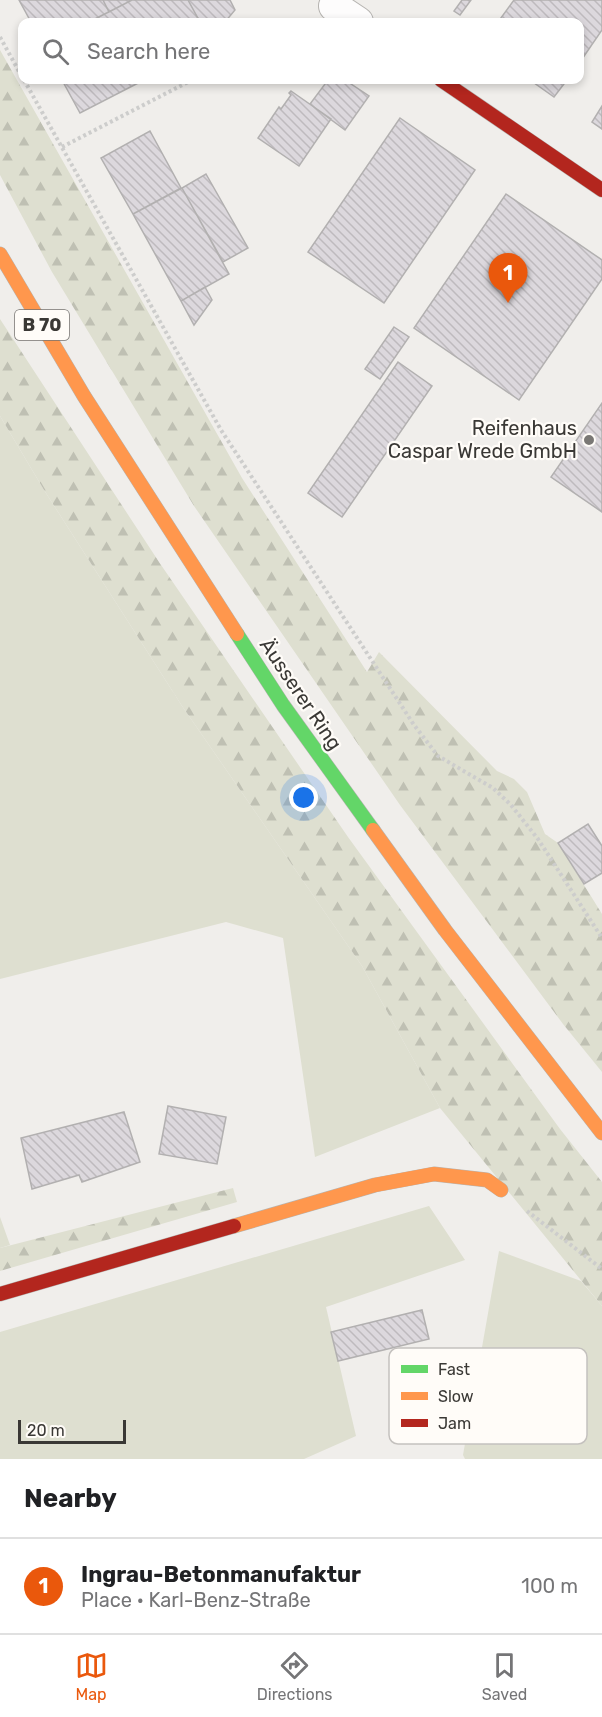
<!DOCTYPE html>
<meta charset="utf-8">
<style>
body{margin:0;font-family:Rubik,sans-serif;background:#f2f2f2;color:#202124}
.scale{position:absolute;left:18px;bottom:15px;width:108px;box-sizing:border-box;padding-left:6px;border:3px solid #3a3835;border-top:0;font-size:16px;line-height:21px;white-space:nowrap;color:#3a3835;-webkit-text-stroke:4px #fffcf8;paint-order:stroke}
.you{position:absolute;left:304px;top:798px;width:21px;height:21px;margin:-15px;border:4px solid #fff;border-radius:50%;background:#1a73e8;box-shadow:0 0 0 9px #1a73e833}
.badge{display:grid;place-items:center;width:39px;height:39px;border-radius:50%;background:#ea580c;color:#fff;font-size:20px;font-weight:700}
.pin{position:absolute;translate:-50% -50px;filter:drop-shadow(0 2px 3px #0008)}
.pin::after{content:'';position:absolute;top:32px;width:21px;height:18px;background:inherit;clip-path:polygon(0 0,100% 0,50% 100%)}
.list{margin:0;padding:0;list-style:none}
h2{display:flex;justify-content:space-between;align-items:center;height:78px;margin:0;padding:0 24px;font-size:26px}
h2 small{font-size:20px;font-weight:400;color:#757577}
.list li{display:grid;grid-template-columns:39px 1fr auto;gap:18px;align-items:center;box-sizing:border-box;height:96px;padding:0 24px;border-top:2px solid #e0e0e0}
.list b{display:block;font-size:22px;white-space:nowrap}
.list p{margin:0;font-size:20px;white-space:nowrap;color:#757577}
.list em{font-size:20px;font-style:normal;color:#757577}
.icon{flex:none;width:33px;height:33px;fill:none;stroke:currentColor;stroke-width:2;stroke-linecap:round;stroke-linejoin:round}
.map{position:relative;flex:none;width:602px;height:1459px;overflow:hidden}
.search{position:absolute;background:#fff;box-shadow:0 3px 9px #0003;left:18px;right:18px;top:18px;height:66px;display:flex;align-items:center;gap:15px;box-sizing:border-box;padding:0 21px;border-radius:12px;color:#757577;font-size:22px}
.sheet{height:174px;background:#fff}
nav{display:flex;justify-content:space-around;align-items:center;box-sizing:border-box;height:84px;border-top:2px solid #e0e0e0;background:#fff;font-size:16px;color:#757577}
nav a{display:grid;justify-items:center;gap:3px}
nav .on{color:#ea580c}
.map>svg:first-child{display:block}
.grass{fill:#dedfd0}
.forest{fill:url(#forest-firs)}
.building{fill:url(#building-back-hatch);stroke:#b2b0b0;stroke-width:1.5}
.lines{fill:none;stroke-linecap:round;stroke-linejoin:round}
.street-casing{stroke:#b6b4b1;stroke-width:32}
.fast-casing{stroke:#b6b4b1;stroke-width:15}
.slow-casing{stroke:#b6b4b1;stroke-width:15}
.jam-casing{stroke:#b6b4b1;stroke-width:15}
.path{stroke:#cdcdcc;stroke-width:4;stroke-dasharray:3 3;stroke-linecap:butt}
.street{stroke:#fdfcfc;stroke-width:30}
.fast{stroke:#63d668;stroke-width:14}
.slow{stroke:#ff974d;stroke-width:14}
.jam{stroke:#b3261e;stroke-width:14}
.poi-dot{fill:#7a7875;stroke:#fffcf8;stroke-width:2}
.labels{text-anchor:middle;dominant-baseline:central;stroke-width:4.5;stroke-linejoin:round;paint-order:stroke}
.shield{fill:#fffcf8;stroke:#757370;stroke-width:1.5}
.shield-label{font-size:18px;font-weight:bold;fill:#3a3835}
.poi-label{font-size:20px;fill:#3a3835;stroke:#fffcf8;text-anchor:end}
.street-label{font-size:20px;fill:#3a3835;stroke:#fffcf8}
.key{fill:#fffcf8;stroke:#c4c1be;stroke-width:1.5}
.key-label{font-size:16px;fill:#3a3835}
</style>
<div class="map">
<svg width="602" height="1459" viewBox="0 0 602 1459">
<defs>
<pattern id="forest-firs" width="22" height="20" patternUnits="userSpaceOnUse" patternTransform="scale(1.5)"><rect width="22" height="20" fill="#dedfd0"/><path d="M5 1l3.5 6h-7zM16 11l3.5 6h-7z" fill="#bfc0b3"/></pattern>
<pattern id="building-back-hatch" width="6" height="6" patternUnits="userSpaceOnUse" patternTransform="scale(1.5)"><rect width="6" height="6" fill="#dcd8dd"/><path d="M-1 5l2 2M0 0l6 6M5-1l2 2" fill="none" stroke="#bebabe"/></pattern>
</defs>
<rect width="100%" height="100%" fill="#f0eeeb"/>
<path class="grass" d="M0,416l44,74 138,216 180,260 78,142 -125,49 -32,-219 -57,-16 -226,57z
M429,1206l36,54 -139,47 30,129 -52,23h-304v-127z
M0,1217l10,28 -10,3z
M499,1251l82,30 21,25v153h-137l-2,-4z"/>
<path class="forest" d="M0,50l242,428 125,194 12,-20 118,119 17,8 13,13 18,42 13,9 44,71v158l-39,-48 -163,-219 -206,-299 -142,-234 -52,-97z
M0,319l159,243 189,275 212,292 42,53v124l-162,-198 -78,-142 -180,-260 -138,-216 -44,-74z
M233,1188l4,14 -237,69v-23z"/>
<path class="building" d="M19,0h84l6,12 -20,10h-58z
M103,0h29l-23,12z
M132,0h56l12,22h-111z
M188,0h42l5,10 -10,12h-25z
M462,0h9l-11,15 -6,-4z
M514,0h88v30l-22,32v-40h-82z
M62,80h82l-64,33z
M328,80h17l24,16 -24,34 -35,-26z
M530,80h37l-13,17z
M291,91l40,28 -32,47 -41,-28 21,-31 2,2 10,-14 -2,-2z
M602,106v23l-10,-7z
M400,118l75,52 -91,133 -76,-51z
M150,131l31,57 -48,26 -32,-56z
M206,174l42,74 -25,14 -41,-74z
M182,188l47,86 -48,27 -48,-87z
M506,194l96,66v19l-83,121 -105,-72z
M205,287l7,13 -18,25 -13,-24z
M394,327l15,10 -29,42 -15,-10z
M398,362l34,24 -90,131 -34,-24z
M602,403v109l-51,-35z
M588,824l14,22v27l-18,11 -26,-41z
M168,1106l58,11 -9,47 -58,-10z
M124,1112l16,50 -58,20 -3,-7 -47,14 -11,-51z
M422,1310l7,29 -91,22 -7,-29z"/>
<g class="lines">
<defs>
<path id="street" d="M334,6l24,16"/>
<path id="fast" d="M237,634l46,71 90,125"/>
<path id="slow" d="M0,254l84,142 153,238
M373,830l72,100 157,203
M234,1226l141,-41 59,-11 53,6 14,10"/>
<path id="jam" d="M441,80l161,110
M0,1294l234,-68"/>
</defs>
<use href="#street" class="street-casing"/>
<use href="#fast" class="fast-casing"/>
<use href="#slow" class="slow-casing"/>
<use href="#jam" class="jam-casing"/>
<path class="path" d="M0,37l22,40
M24,80l197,350 193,295 24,31 55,32 18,17 27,34 64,99
M62,147l130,-67
M527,1211l75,58"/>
<use href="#street" class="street"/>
<use href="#fast" class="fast"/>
<use href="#slow" class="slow"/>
<use href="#jam" class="jam"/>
</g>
<circle class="poi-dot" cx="589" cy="440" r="6"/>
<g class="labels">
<rect class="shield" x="15" y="310" width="54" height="30" rx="4.5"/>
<g class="shield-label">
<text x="42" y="325">B 70</text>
</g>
<g class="poi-label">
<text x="577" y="428">Reifenhaus<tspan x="577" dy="23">Caspar Wrede GmbH</tspan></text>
</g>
<g class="street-label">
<text transform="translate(301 694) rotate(56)">Äusserer Ring</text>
</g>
</g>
<rect x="389" y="1348" width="198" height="96" rx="9" class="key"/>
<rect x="401" y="1365" width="27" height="8" fill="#63d668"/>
<rect x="401" y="1392" width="27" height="8" fill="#ff974d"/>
<rect x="401" y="1419" width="27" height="8" fill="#b3261e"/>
<g class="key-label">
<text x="438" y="1375">Fast</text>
<text x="438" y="1402">Slow</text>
<text x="438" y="1429">Jam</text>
</g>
</svg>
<div class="scale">20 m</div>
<div class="you"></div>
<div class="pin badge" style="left:508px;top:303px">1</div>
<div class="search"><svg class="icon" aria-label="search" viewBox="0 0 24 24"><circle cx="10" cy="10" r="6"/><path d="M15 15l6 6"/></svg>Search here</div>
</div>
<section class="sheet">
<h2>Nearby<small></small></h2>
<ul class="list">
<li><span class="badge">1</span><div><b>Ingrau-Betonmanufaktur</b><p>Place · Karl-Benz-Straße</p></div><em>100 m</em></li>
</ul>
</section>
<nav>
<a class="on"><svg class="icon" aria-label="map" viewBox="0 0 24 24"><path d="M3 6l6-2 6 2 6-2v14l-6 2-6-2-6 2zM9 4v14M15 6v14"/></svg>Map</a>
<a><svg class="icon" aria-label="directions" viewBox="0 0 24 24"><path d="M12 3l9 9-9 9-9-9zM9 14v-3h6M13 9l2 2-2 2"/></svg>Directions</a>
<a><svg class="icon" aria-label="saved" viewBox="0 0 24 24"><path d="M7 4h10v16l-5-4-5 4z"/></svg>Saved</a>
</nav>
